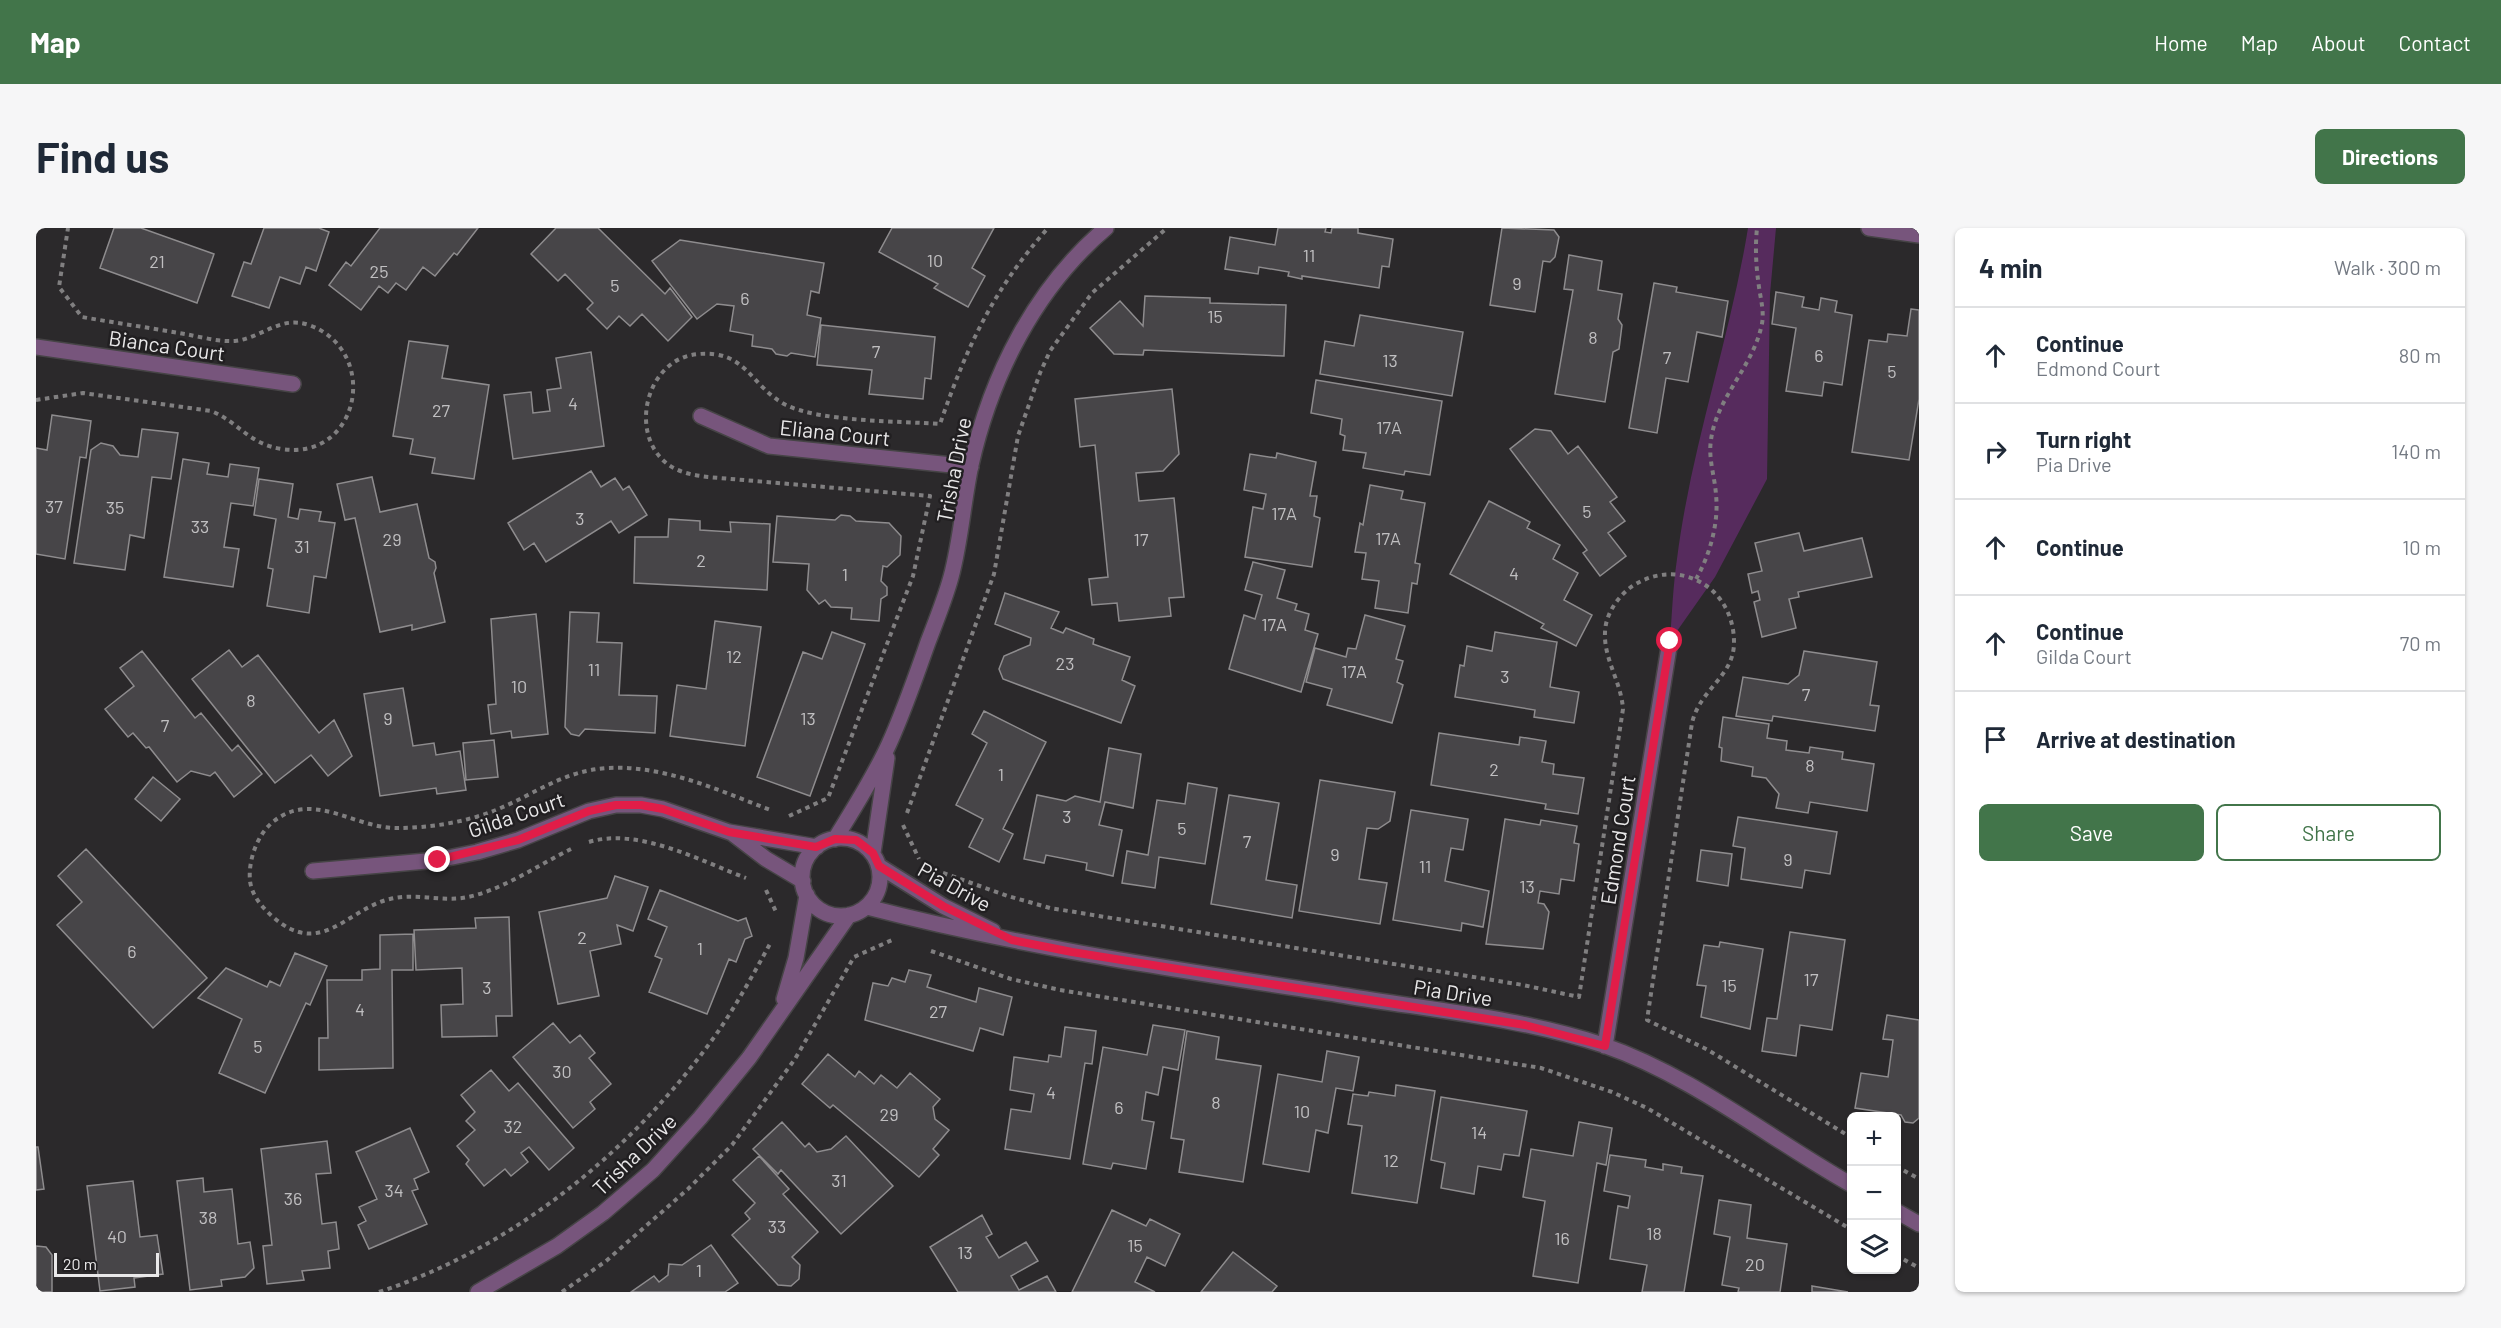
<!DOCTYPE html>
<meta charset="utf-8">
<style>
body{margin:0;font-family:Barlow,sans-serif;background:#f6f6f7;color:#1f2937}
.controls{position:absolute;right:18px;bottom:18px;display:grid;overflow:hidden;border-radius:9px;box-shadow:0 2px 4px #0004}
.controls button{width:54px;height:54px;display:grid;place-items:center;padding:0;border:0;border-bottom:2px solid #e0e1e3;background:#fff;color:#1f2937;font:30px sans-serif}
.scale{position:absolute;left:18px;bottom:15px;width:105px;box-sizing:border-box;padding-left:6px;border:3px solid #e9e8e9;border-top:0;font-size:16px;line-height:21px;white-space:nowrap;color:#e9e8e9;-webkit-text-stroke:4px #211f21;paint-order:stroke}
.stop{position:absolute;width:18px;height:18px;margin:-14px;border:4px solid #e11d48;border-radius:50%;background:#fff}
.stop.end{background:#e11d48;border-color:#fff;box-shadow:0 2px 6px #0008}
.list{margin:0;padding:0;list-style:none}
h2{display:flex;justify-content:space-between;align-items:center;height:78px;margin:0;padding:0 24px;font-size:26px}
h2 small{font-size:20px;font-weight:400;color:#747a83}
.list li{display:grid;grid-template-columns:39px 1fr auto;gap:18px;align-items:center;box-sizing:border-box;height:96px;padding:0 24px;border-top:2px solid #e0e1e3}
.list b{display:block;font-size:22px;white-space:nowrap}
.list p{margin:0;font-size:20px;white-space:nowrap;color:#747a83}
.list em{font-size:20px;font-style:normal;color:#747a83}
.actions{display:flex;gap:12px;padding:18px 24px}
.actions a{flex:1;padding:14px 0;border:2px solid #42754a;border-radius:9px;text-align:center;font-size:21px;color:#42754a}
.actions .main{background:#42754a;color:#fff}
.icon{flex:none;width:33px;height:33px;fill:none;stroke:currentColor;stroke-width:2;stroke-linecap:round;stroke-linejoin:round}
.map{position:relative;flex:none;width:1883px;height:1064px;overflow:hidden;border-radius:9px}
header{display:flex;align-items:center;gap:36px;box-sizing:border-box;height:84px;padding:0 30px;background:#42754a;color:#fff}
header strong{font-size:28px}
nav{display:flex;gap:33px;margin-inline-start:auto;font-size:21px}
.intro{display:flex;align-items:center;justify-content:space-between;box-sizing:border-box;height:144px;padding:0 36px}
h1{margin:0;font-size:42px}
.button{padding:15px 27px;border-radius:9px;background:#42754a;color:#fff;font-size:21px;font-weight:700}
main{display:flex;gap:36px;padding:0 36px}
aside{flex:1;background:#fff;border-radius:9px;box-shadow:0 2px 4px #0004}
.map>svg:first-child{display:block}
.park{fill:#562b5d}
.building{fill:#474548;stroke:#8e8c8e;stroke-width:1.5}
.lines{fill:none;stroke-linecap:round;stroke-linejoin:round}
.minor-casing{stroke:#464446;stroke-width:18}
.path{stroke:#807f80;stroke-width:4;stroke-dasharray:4.5 4.5;stroke-linecap:butt}
.minor{stroke:#77557c;stroke-width:15}
.route{stroke:#e11d48;stroke-width:8}
.labels{text-anchor:middle;dominant-baseline:central;stroke-width:5;stroke-linejoin:round;paint-order:stroke}
.number-label{font-size:18px;fill:#c0bfc1}
.street-label{font-size:21px;fill:#e9e8e9;stroke:#211f21}
</style>
<header>
<strong>Map</strong>
<nav><a>Home</a><a>Map</a><a>About</a><a>Contact</a></nav>
</header>
<div class="intro"><h1>Find us</h1><a class="button">Directions</a></div>
<main>
<div class="map">
<svg width="1883" height="1064" viewBox="0 0 1883 1064">
<rect width="100%" height="100%" fill="#2b292b"/>
<path class="park" d="M1712,0h28l-6,66 -3,185 -52,98 -45,64c2,-27 3,-55 7,-82 14,-112 53,-220 71,-331z"/>
<path class="building" d="M78,0h27l73,26 -17,49 -97,-35z
M228,0h55l10,4 -13,39 -10,-4 -6,17 -20,-7 -11,31 -37,-12 12,-34 7,2z
M344,0h98l-21,27 -3,-2 -19,23 -12,-9 -17,23 -10,-7 -8,10 -9,-7 -18,24 -32,-25 17,-23 5,4z
M520,0h42l67,66 5,-6 22,29 -24,24 -26,-27 -12,12 -11,-10 -12,13 -20,-20 6,-6 -28,-29 -7,7 -27,-27z
M856,0h102l-22,40 13,8 -17,31 -34,-19 4,-4 -59,-32z
M1242,0h48l-1,4 6,1 1,-5h26v5l35,6 -4,28 -7,-1 -3,22 -77,-12v3l-14,-3 1,-4 -30,-5 -1,7 -33,-5 5,-32 45,8z
M1466,0l52,2 5,7 -4,20 -5,5 -7,-1 -8,51 -45,-7z
M644,12l144,23 -5,30 -8,-2 -4,24 14,3 -6,39 -24,-4 -4,3 -11,-2 -4,-5 -20,-3 1,-11 -23,-4 4,-25 -17,-2 -20,15 -45,-58z
M1533,27l33,6 -4,29 24,4 -4,25 4,6 -3,24 -6,3 -8,50 -50,-8 18,-104 -9,-1z
M1618,55l23,4 -1,5 52,9 -6,36 -25,-5 -9,50 -22,-4 -9,55 -28,-5z
M1740,64l28,5 -2,10 17,3 2,-12 16,3 -2,11 17,3 -10,70 -18,-3 -2,14 -36,-5 10,-63 -24,-4z
M1109,68l65,2v5l76,2 -2,51 -140,-6 -1,5 -29,-1 -24,-26 30,-27 23,25z
M1875,81l8,1v89l-10,61 -57,-8 17,-112 18,2 1,-8 19,2z
M1324,87l103,17 -11,64 -132,-22 5,-33 29,5z
M785,97l114,12 -4,42 -6,-1 -2,21 -54,-5 3,-24 -55,-5z
M373,113l39,5 -6,32 47,7 -15,94 -42,-6 3,-15 -25,-4 3,-15 -20,-3z
M555,124l13,94 -91,13 -9,-64 27,-3 2,21 17,-2 -3,-21 14,-2 -5,-30z
M1280,152l126,21 -12,74 -25,-4 -1,4 -41,-7 3,-15 -23,-3 2,-14 -5,-2 2,-15 -31,-6z
M1136,161l7,65 -16,17 -27,2 3,28 35,-3 10,99 -15,1 2,18 -52,5 -2,-18 -25,2 -3,-26 19,-2 -13,-132 -15,2 -5,-48z
M16,187l39,6 -5,37 -6,-1 -15,102 -29,-5v-106l11,2z
M106,201l36,4 -7,46 -19,-2 -8,61 -14,-3 -5,35 -51,-7 17,-113 10,-7 12,3 7,9 18,2z
M1499,201l16,2 17,23 10,-8 39,51 -7,5 15,19 -17,12 18,23 -26,20 -17,-23 4,-3 -77,-101z
M1241,225l39,9 -6,34h7l-3,20 6,2 -8,49 -67,-10 8,-50 10,2 3,-15 -22,-4 6,-36 26,4z
M147,231l26,4 -2,11 21,3 2,-13 29,4 -6,38 -22,-3 -7,44 15,2 -6,38 -69,-10z
M555,243l10,16 14,-9 8,12 6,-4 18,29 -28,18 -8,-12 -65,41 -12,-19 -10,7 -16,-27z
M336,249l8,35 37,-8 12,54 6,4 1,6 -2,5 11,49 -33,8v-5l-32,7 -25,-114 -10,2 -8,-36z
M223,251l34,5 -5,33 10,2 2,-10 21,3 -2,9 16,2 -9,55 -12,-2 -5,37 -42,-7 6,-37 -5,-1 8,-49 -22,-4z
M1334,257l33,6 -2,8 24,4 -10,60 5,1 -3,20 -5,-1 -4,30 -33,-5 4,-27 -17,-2 4,-26 -11,-1 5,-29 3,2z
M1453,273l41,21 -3,6 33,17 -7,14 25,14 -14,27 28,15 -16,31 -35,-18 3,-4 -94,-50z
M805,287l9,1 6,5 33,2 12,13 -1,19 -13,12 -4,-1 -2,15 6,6v8l-6,4 -2,22 -28,-2 1,-11 -21,-1 -6,-7 -6,4 -12,-14 2,-26 -36,-2 4,-46 58,4z
M633,291l31,2v9l31,2 -1,-10 40,2 -3,66 -133,-7 1,-46h33z
M1763,305l5,18 58,-13 10,39 -74,15 1,5 -10,2 7,29 -34,9 -8,-35 6,-2 -2,-9 -6,2 -4,-19 14,-3 -7,-28z
M1217,334l32,8 -8,28 20,6 -2,6 14,4 -4,16 13,4 -17,58 -72,-23 15,-54 11,4 7,-24 -17,-5z
M969,365l54,19 -8,16 12,5 3,-5 28,11 -1,5 37,13 -8,23 13,6 -14,37 -118,-44 -4,-10 5,-13 26,-11 1,-7 -36,-14z
M534,384l29,1 -2,29 25,1 -3,52 38,1 -2,37 -70,-4 -6,7 -8,-2 -6,-7z
M500,386l12,120 -36,4 -1,-7 -20,3 -3,-29 8,-1 -5,-85z
M1329,387l40,11 -9,33 7,2 -6,21 6,3 -11,38 -65,-18 5,-16 -26,-7 9,-34 31,9 2,-9 8,1z
M679,393l46,6 -16,119 -75,-10 7,-51 29,4z
M796,404l33,12 -55,152 -53,-19 46,-125 19,7z
M1459,404l62,10 -7,45 29,5 -5,31 -40,-6 1,-7 -80,-13 5,-32 4,1 3,-20 25,5z
M193,422l13,17 16,-12 61,78 15,-13 18,36 -24,20 -17,-21 -36,28 -83,-104z
M106,423l53,67 6,-5 31,38 6,-6 24,29 -28,23 -19,-25 -5,4 -19,-5 -14,11 -28,-35 -3,1 -13,-15 -5,4 -23,-28 29,-23 -14,-18z
M1768,423l73,11 -7,43 9,1 -4,25 -102,-15 -1,5 -36,-5 7,-39 45,7 11,-9z
M367,460l10,58 21,-3 2,12 24,-4 6,39 -29,4 -1,-6 -56,8 -16,-102z
M948,483l62,31 -43,87 10,5 -14,28 -30,-15 14,-28 -27,-14 31,-62 -15,-9z
M1687,489l46,7 -2,14 20,3 -1,9 23,3 1,-6 33,5 -1,7 32,5 -7,47 -57,-9 -2,11 -32,-5 3,-14 -13,-16 -14,-2 1,-9 -32,-6 1,-13 -3,-1z
M1403,505l80,12 1,-8 26,4 -4,21 12,2 -1,10 31,4 -6,36 -33,-5 1,-5 -115,-19z
M458,512l4,37 -32,3 -3,-37z
M1073,520l32,6 -8,54 -28,-6 -6,23 23,5 -9,46 -27,-6 1,-7 -41,-8 -2,8 -20,-4 13,-64 29,6 9,-5 25,6z
M117,549l27,22 -19,22 -26,-22z
M1284,552l75,12 -5,29 -12,8 -11,-1 -8,51 28,4 -7,41 -81,-13z
M1152,555l29,5 -12,76 -46,-7 -4,31 -33,-5 5,-32 21,4 9,-55 28,4z
M1193,567l50,8 -13,77 31,5 -5,33 -81,-14z
M1375,582l57,9 -5,31 -12,-2 -6,33 44,10 -6,36 -21,-4 -1,8 -68,-11z
M1702,589l99,15 -7,42 -25,-4 -3,18 -61,-9 4,-31 -12,-2z
M1469,591l35,6 1,-5 36,6 -3,17 5,1 -5,37 -13,-2 -2,15 -19,-3 -2,12 6,1 5,8 -6,37 -57,-5z
M50,621l121,129 -54,50 -96,-103 25,-23 -24,-26z
M1665,622l31,4 -4,32 -31,-5z
M579,648l33,11 -15,44 -16,-6 4,19 -31,7 9,45 -41,8 -19,-92 68,-14z
M624,662l78,31 8,-3 6,18 -7,3 -9,23 -7,-3 -22,55 -58,-22 13,-33 -7,-3 12,-29 -19,-8z
M473,689l3,99h-16l1,20 -55,1 -1,-32 22,-1 -1,-36 -46,2 -2,-40 62,-2 -1,-10z
M1754,704l55,8 -13,90 -32,-5 -4,31 -34,-5 5,-33 10,1z
M377,706v36h-21l1,98 -74,2v-32h9l-1,-58h35v-10l18,-1v-34z
M1684,714l43,7 -13,80 -49,-12 5,-31 -9,-1 7,-40 15,2z
M259,725l32,13 -17,39 -4,-2 -41,90 -46,-20 23,-54 -44,-21 28,-30 41,19 3,-6 10,5z
M873,742l22,5 -4,12 49,15 3,-14 33,9 -9,38 -23,-7 -7,23 -108,-31 8,-37 15,3 4,-8 13,4z
M1851,787l32,5v98l-6,5 -8,-1 -4,-7 -46,-7 6,-35 27,4 5,-37 -10,-1z
M517,795l17,20 10,-8 15,18 -6,5 22,26 -21,18 5,7 -22,19 -60,-71z
M1117,797l32,5 -7,40 -15,-3 -5,28 -12,-3 -4,28 12,2 -8,47 -33,-6 -2,6 -28,-5 20,-117 44,8z
M1029,799l31,4 -4,33 -7,-1 -15,96 -65,-10 6,-40 20,3 3,-18 -24,-4 4,-33 34,5 1,-7 12,2z
M1151,803l32,6 -3,22 45,7 -18,116 -64,-10 5,-32 -13,-2z
M1291,823l32,6 -6,34 -17,-3 -8,45 -12,-3 -7,42 -46,-8 15,-90 44,8z
M792,826l27,23 4,-6 15,13 7,-9 16,13 13,-15 30,26 -7,8 2,12 14,11 -16,19 6,6 -20,22 -86,-72 -3,3 -28,-24z
M455,842l18,21 9,-8 56,65 -25,22 -20,-23 -8,6 7,9 -17,14 -6,-7 -21,17 -18,-22 3,-4 -12,-14 18,-16 -9,-9 9,-9 -14,-17z
M1360,857l39,6 -18,112 -65,-10 10,-67 -14,-2 5,-30 15,2 1,-4 26,4z
M1405,869l86,14 -8,45 -15,-2 -3,16 -23,-4 -4,28 -33,-6 4,-25 -14,-3z
M746,894l23,25 4,-4 8,9 14,-3 15,-13 47,50 -52,48 -60,-64 -3,4 -25,-25z
M1543,894l33,6 -6,37 -9,-2 -19,120 -45,-7 12,-75 -22,-4 8,-48 42,7z
M374,900l19,44 -15,7 4,10 -6,2 15,33 -58,25 -11,-24 8,-4 -7,-14 18,-8 -21,-47z
M291,913l4,32 -15,1 6,50 14,-2 3,27 -11,2 2,17 -28,3 2,9 -37,4 -4,-38 9,-1 -11,-96z
M0,919h2l6,42 -8,1z
M1574,927l36,5 -1,7 18,3v-6l19,3 -1,6 22,3 -19,116h-42l5,-27 -37,-6 8,-53 10,2 2,-12 -26,-5z
M723,928l30,33 -6,5 35,38 -26,25 8,8 -1,14 -8,7 -13,-1 -46,-50 18,-16 -5,-6 10,-10 -22,-23z
M167,950l1,14 28,-3 6,55 12,-2 4,26 -9,9 -24,3 1,6 -32,4 -13,-109z
M97,953l7,56 17,-2 6,39 -29,4 1,9 -35,4 -13,-105z
M1683,972l32,5 -4,33 40,6 -7,48h-42l1,-4 -17,-3 8,-48 -16,-3z
M1076,982l34,16 4,-7 30,15 -15,32 -18,-9 -12,25 20,10h-83z
M946,987l10,19 -6,3 13,21 27,-16 12,19 -27,15 8,14 28,-14 9,16h-98l-28,-45z
M675,1017l27,38 -13,9h-94l23,-16 5,6 9,-7 1,-11 13,1z
M0,1018l10,1 6,8v37h-16z
M1197,1024l44,34 -5,6h-71z
M1776,1058l36,6h-36z"/>
<g class="lines">
<defs>
<path id="minor" d="M1833,0l50,7
M0,119l257,37
M665,188l68,30 202,21
M696,605l34,26 37,22
M766 649a39 39 0 1 1 78 0a39 39 0 1 1-78 0Z
M799,611c19,-31 39,-62 54,-95 15,-33 27,-68 39,-102 8,-21 17,-43 23,-65 10,-37 12,-74 20,-112 20,-89 64,-177 135,-237
M837,625l14,-95
M843,638l64,40 50,25
M277,643l125,-11 39,-8 41,-12 71,-29 27,-6h25l22,4 66,23 88,15
M831,679c158,41 319,64 480,89 85,14 174,22 256,49 90,31 167,94 249,140
M748,771l12,-41 11,-63
M1569,818l65,-405
M1860,983l23,13
M442,1064l79,-46 46,-33 50,-43 47,-52 49,-60 100,-143"/>
</defs>
<use href="#minor" class="minor-casing"/>
<path class="path" d="M0,172l47,-7 128,18c28,11 37,33 71,38 78,12 99,-98 27,-124 -29,-10 -47,13 -74,16 -16,1 -34,-4 -50,-7 -34,-6 -69,-11 -103,-17l-23,-30 9,-59
M1660,351c14,-24 23,-57 20,-84 -1,-18 -8,-36 -5,-55 5,-41 40,-71 50,-112 4,-14 0,-27 -2,-41 -3,-20 -4,-39 -2,-59
M871,585l87,-239 24,-138 22,-63 10,-22 42,-58 75,-65
M753,588l39,-18 85,-222 17,-80 -222,-19c-15,-2 -30,-4 -43,-15 -37,-32 -17,-105 34,-108 48,-4 52,33 87,51 35,17 114,16 154,19 27,-78 53,-134 108,-196
M867,597l16,34
M553,614c49,-15 112,19 157,36
M535,621c-33,16 -73,44 -109,49 -23,3 -49,-5 -72,1 -43,10 -69,60 -117,18 -11,-10 -21,-21 -23,-36 -2,-20 7,-47 24,-60 40,-31 81,8 124,7 31,0 69,-6 98,-18 39,-16 67,-39 111,-42 59,-3 113,23 166,43
M907,645l65,23 42,12 473,77 56,12 44,-288c-2,-30 -23,-54 -17,-85 3,-14 13,-28 25,-37 47,-32 104,0 103,57 -1,33 -34,45 -42,79l-45,297 61,30 144,88
M730,662l11,24
M895,723l80,28 49,11 481,78 71,24 35,16 205,122
M1860,938l23,13
M1860,1027l23,13
M343,1064c136,-45 253,-141 336,-256 21,-30 39,-63 56,-94
M526,1064l44,-31 82,-72 44,-44 63,-86 59,-102 38,-17"/>
<use href="#minor" class="minor"/>
</g>
<g class="lines">
<path class="route" d="M402,632l80,-20 71,-29 27,-6h25l22,4 66,23 87,15 19,-8 21,1 17,13 6,13 64,40 69,34 60,12 453,73 80,21 65,-405"/>
</g>
<g class="labels">
<g class="number-label">
<text x="1273" y="27">11</text>
<text x="899" y="32">10</text>
<text x="121" y="33">21</text>
<text x="343" y="43">25</text>
<text x="1481" y="55">9</text>
<text x="579" y="57">5</text>
<text x="709" y="70">6</text>
<text x="1179" y="88">15</text>
<text x="1557" y="109">8</text>
<text x="840" y="123">7</text>
<text x="1783" y="127">6</text>
<text x="1631" y="129">7</text>
<text x="1354" y="132">13</text>
<text x="1856" y="143">5</text>
<text x="537" y="175">4</text>
<text x="405" y="182">27</text>
<text x="1353" y="199">17A</text>
<text x="18" y="278">37</text>
<text x="79" y="279">35</text>
<text x="1551" y="283">5</text>
<text x="1248" y="285">17A</text>
<text x="544" y="290">3</text>
<text x="164" y="298">33</text>
<text x="1352" y="310">17A</text>
<text x="356" y="311">29</text>
<text x="1105" y="311">17</text>
<text x="266" y="318">31</text>
<text x="665" y="332">2</text>
<text x="1478" y="345">4</text>
<text x="809" y="346">1</text>
<text x="1238" y="396">17A</text>
<text x="698" y="428">12</text>
<text x="1029" y="435">23</text>
<text x="558" y="441">11</text>
<text x="1318" y="443">17A</text>
<text x="1469" y="448">3</text>
<text x="483" y="458">10</text>
<text x="1770" y="466">7</text>
<text x="215" y="472">8</text>
<text x="352" y="490">9</text>
<text x="772" y="490">13</text>
<text x="129" y="497">7</text>
<text x="1774" y="537">8</text>
<text x="1458" y="541">2</text>
<text x="965" y="546">1</text>
<text x="1031" y="588">3</text>
<text x="1146" y="600">5</text>
<text x="1211" y="613">7</text>
<text x="1299" y="626">9</text>
<text x="1752" y="631">9</text>
<text x="1389" y="638">11</text>
<text x="1491" y="658">13</text>
<text x="546" y="709">2</text>
<text x="664" y="720">1</text>
<text x="96" y="723">6</text>
<text x="1775" y="751">17</text>
<text x="1693" y="757">15</text>
<text x="451" y="759">3</text>
<text x="324" y="781">4</text>
<text x="902" y="783">27</text>
<text x="222" y="818">5</text>
<text x="526" y="843">30</text>
<text x="1015" y="864">4</text>
<text x="1180" y="874">8</text>
<text x="1083" y="879">6</text>
<text x="1266" y="883">10</text>
<text x="853" y="886">29</text>
<text x="477" y="898">32</text>
<text x="1443" y="904">14</text>
<text x="1355" y="932">12</text>
<text x="803" y="952">31</text>
<text x="358" y="962">34</text>
<text x="257" y="970">36</text>
<text x="172" y="989">38</text>
<text x="741" y="998">33</text>
<text x="1618" y="1005">18</text>
<text x="81" y="1008">40</text>
<text x="1526" y="1010">16</text>
<text x="1099" y="1017">15</text>
<text x="929" y="1024">13</text>
<text x="1719" y="1036">20</text>
<text x="663" y="1042">1</text>
</g>
<g class="street-label">
<text transform="translate(131 117) rotate(8)">Bianca Court</text>
<text transform="translate(799 204) rotate(6)">Eliana Court</text>
<text transform="translate(917 242) rotate(-79)">Trisha Drive</text>
<text transform="translate(480 586) rotate(-19)">Gilda Court</text>
<text transform="translate(1581 612) rotate(-81)">Edmond Court</text>
<text transform="translate(919 658) rotate(29)">Pia Drive</text>
<text transform="translate(1417 764) rotate(9)">Pia Drive</text>
<text transform="translate(598 926) rotate(-44)">Trisha Drive</text>
</g>
</g>
</svg>
<div class="controls">
<button>+</button>
<button>−</button>
<button><svg class="icon" aria-label="layers" viewBox="0 0 24 24"><path d="M12 4l9 5-9 5-9-5zM3 14l9 5 9-5"/></svg></button>
</div>
<div class="scale">20 m</div>
<div class="stop" style="left:1634px;top:413px"></div>
<div class="stop end" style="left:402px;top:632px"></div>
</div>
<aside>
<h2>4 min<small>Walk · 300 m</small></h2>
<ul class="list">
<li><svg class="icon" aria-label="ahead" viewBox="0 0 24 24"><path d="M12 20V5M6 11l6-6 6 6"/></svg><div><b>Continue</b><p>Edmond Court</p></div><em>80 m</em></li>
<li><svg class="icon" aria-label="right" viewBox="0 0 24 24"><path d="M7 20v-9h11M14 6l5 5-5 5"/></svg><div><b>Turn right</b><p>Pia Drive</p></div><em>140 m</em></li>
<li><svg class="icon" aria-label="ahead" viewBox="0 0 24 24"><path d="M12 20V5M6 11l6-6 6 6"/></svg><div><b>Continue</b></div><em>10 m</em></li>
<li><svg class="icon" aria-label="ahead" viewBox="0 0 24 24"><path d="M12 20V5M6 11l6-6 6 6"/></svg><div><b>Continue</b><p>Gilda Court</p></div><em>70 m</em></li>
<li><svg class="icon" aria-label="arrive" viewBox="0 0 24 24"><path d="M6 21V4h12l-3 4 3 4H6"/></svg><div><b>Arrive at destination</b></div></li>
</ul>
<div class="actions"><a class="main">Save</a><a>Share</a></div>
</aside>
</main>
